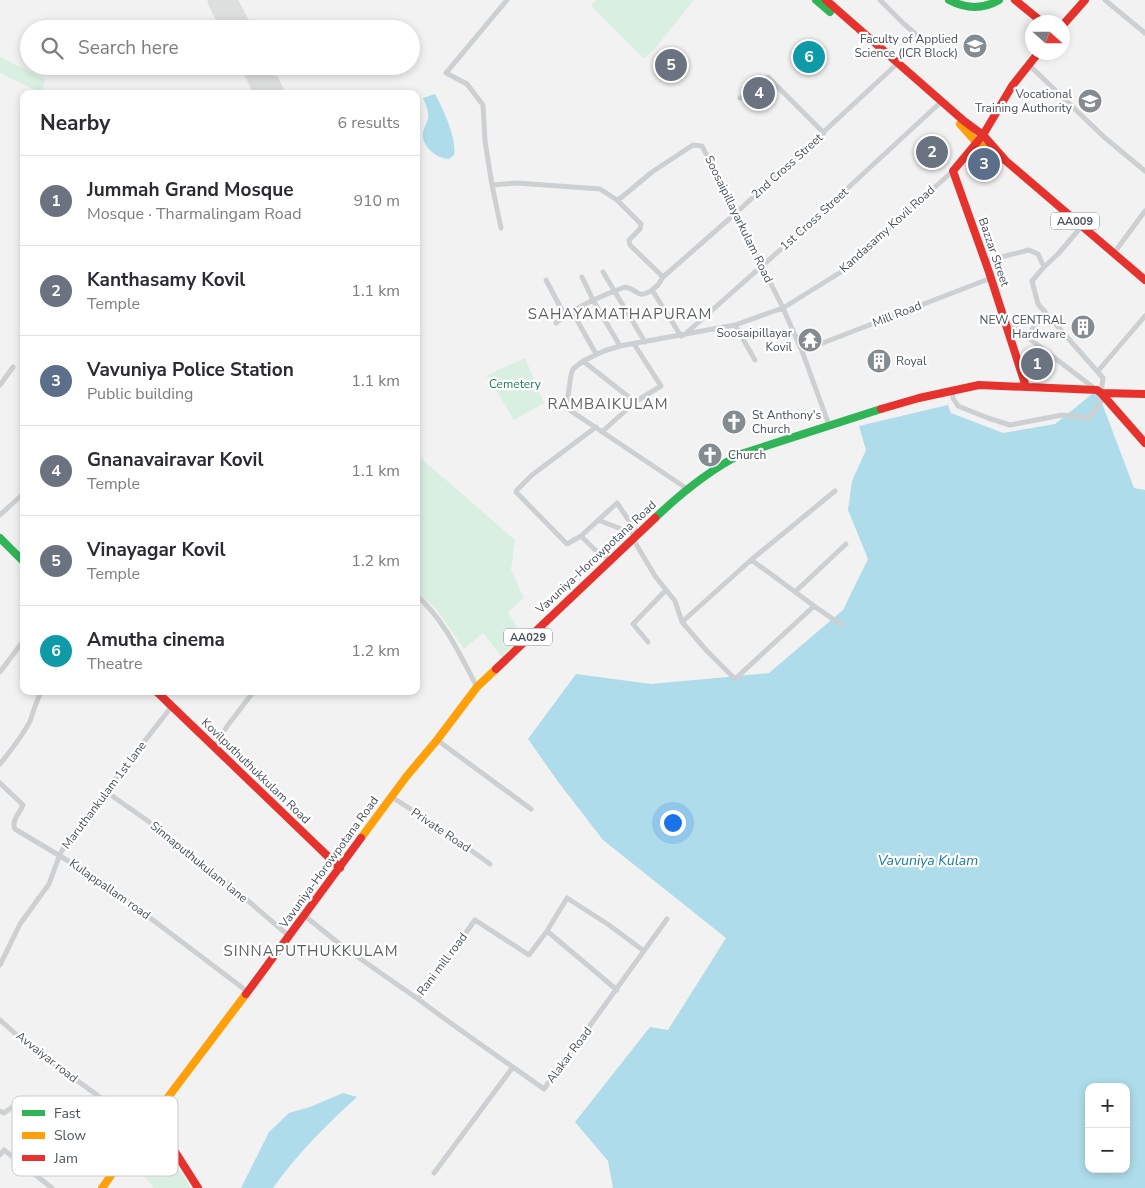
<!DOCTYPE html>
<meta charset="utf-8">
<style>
body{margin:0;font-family:"Nunito Sans",sans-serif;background:#f7f7f7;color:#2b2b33}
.controls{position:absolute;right:15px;bottom:15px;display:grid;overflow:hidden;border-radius:10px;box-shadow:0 2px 8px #0003}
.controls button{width:45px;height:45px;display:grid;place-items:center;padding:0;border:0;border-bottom:1px solid #e1e1e2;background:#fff;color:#2b2b33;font:25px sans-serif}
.compass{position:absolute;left:1025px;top:15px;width:45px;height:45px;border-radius:50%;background:#fff;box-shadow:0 2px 8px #0003;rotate:111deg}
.you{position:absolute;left:672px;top:822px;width:18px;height:18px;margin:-12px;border:4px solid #fff;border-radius:50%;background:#1a73e8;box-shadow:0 0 0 8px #1a73e833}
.badge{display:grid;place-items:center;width:32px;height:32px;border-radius:50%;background:#1a73e8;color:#fff;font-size:16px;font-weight:700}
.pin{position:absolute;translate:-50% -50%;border:2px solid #fff;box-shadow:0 1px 5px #0006}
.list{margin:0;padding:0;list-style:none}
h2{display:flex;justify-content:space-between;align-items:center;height:65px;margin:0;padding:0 20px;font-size:21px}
h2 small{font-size:16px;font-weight:400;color:#7c7c81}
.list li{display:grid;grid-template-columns:32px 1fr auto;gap:15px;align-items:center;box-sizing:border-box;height:90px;padding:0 20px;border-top:1px solid #e1e1e2}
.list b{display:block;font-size:19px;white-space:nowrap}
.list p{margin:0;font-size:16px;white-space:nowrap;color:#7c7c81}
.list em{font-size:16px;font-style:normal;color:#7c7c81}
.icon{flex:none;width:28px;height:28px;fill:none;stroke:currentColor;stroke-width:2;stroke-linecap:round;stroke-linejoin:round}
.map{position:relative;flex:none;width:1145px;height:1188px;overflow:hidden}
.search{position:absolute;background:#fff;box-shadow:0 2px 8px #0003;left:20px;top:20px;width:400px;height:55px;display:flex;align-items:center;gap:12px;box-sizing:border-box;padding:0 18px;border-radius:28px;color:#7c7c81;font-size:19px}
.panel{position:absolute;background:#fff;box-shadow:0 2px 8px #0003;left:20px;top:90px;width:400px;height:605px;border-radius:10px}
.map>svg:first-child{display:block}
.green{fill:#d8efe2}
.water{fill:#aedceb;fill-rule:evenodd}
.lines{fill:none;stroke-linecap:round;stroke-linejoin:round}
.runway{stroke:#dddede;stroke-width:29}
.street{stroke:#cdd0d2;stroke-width:5}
.fast{stroke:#30b455;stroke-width:8}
.slow{stroke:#ff9f0a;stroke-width:8}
.jam{stroke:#e5322d;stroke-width:8}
.labels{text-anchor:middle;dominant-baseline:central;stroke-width:4.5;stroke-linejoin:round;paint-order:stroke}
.shield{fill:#fff;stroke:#80878e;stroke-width:1}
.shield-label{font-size:11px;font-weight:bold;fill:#49535d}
.poi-label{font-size:12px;fill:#49535d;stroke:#fff;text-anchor:end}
.street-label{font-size:12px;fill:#49535d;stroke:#fff}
.park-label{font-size:12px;fill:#1c7c50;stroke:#fff}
.water-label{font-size:14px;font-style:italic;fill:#147b9e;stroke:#fff}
.quarter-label{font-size:15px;letter-spacing:1px;fill:#5d6065;stroke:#fff}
.key{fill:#fff;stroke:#c8cbce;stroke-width:1}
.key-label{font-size:14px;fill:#49535d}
</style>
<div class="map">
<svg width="1145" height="1188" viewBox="0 0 1145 1188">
<rect width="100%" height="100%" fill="#f2f2f2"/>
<path class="green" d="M596,0h98l-41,51 -10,7 -52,-52z
M0,57l45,22 -3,14 -42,-20z
M525,358l19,45 -30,17 -27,-45z
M416,454l99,86 -4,30 13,28 -16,14 15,26 -21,19 -19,-24 -19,16 -27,-39 -21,-19z
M165,1147l26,41h-37l-17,-20 11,-15 5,1z"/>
<path class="water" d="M435,94c8,15 22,44 19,61l-5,4c-12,0 -28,-13 -26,-26 1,-7 6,-12 5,-19 0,-5 -3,-11 -5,-16z
M1097,390l37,98 11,2v698h-532l-5,-27 -33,-39 75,-95 18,3 58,-92 -123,-98 -44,-57 -31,-44 48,-65 75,10 118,-11 74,-63 25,-51 -20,-49 4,-29 14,-31 -7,-24 89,-21 3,8 52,20 52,-9zM1089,1087h37v82h-37z
M343,1093l14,4c-31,28 -60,57 -84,91h-32l28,-56 20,-19 21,-6z"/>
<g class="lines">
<path class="runway" d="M222,0l15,29
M256,66l14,28"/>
<path class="street" d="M880,0l24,24 30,26
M1105,0l40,33
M1028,64l76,73 41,34
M740,98l28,-21 56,56
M492,185l25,-2 83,6 17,11 5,-3 30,-25 41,-27 9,1 81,162 19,43 27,74
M617,200l24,24 -1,5 -11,11 1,5 33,32 73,-64 162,-150
M501,228l-9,-43 -7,-44 -2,-36 -16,-21 -21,-11 61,-73
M1114,253l31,-42
M985,261l44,-11 9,4 6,13
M603,272l42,70
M582,277l11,23 27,46
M546,280l19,36
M652,290l6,-5 5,-8
M572,311l24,43
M1005,320l89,68
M556,323c21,-17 45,-27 69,-36 13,2 12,13 27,3l29,46
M735,325l20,35
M684,335l113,-100 145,-134
M1028,336l16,-24
M802,351l189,-73
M583,361l52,41
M1098,371l47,-55
M0,385l13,-18
M952,391l1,7 5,8 30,12 22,7 52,-10 27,3 13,-18 -1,-7 2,-15 -65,-74 -6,-23 12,-14 14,-13 24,-28
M596,427l-64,48 -15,15 -1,2 51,52 14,-8 36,-33 21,31
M603,431l32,-29 26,-16 -27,-42
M689,490l-121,-81 -1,-6 4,-28 2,-6 10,-8 21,-10 16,-5 115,-21 48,-17 66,-41 40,-39 64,-57
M0,515l24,-22
M598,520l39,15
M581,536l13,13 16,11
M633,539l22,37 20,25 7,21 69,-62c31,21 59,45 91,65
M751,560l84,-69
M796,591l50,-47
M416,595c28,24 44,60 61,92
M682,622l24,28 29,29 78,-72
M648,642l-15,-18 32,-33
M0,672l24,-32
M437,740l94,69
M214,747l14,-22 26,-34
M0,764c11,-14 22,-27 30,-43 4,-10 6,-21 12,-30
M0,783l23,22c-3,8 -12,15 -8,24l85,51 148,112
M105,791l43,30 31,28 46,32 64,55
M392,797l52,34 46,33
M305,916l37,30 76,53 57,-79 54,35 18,-24 70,59
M547,931l20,-33 42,27 35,26
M0,965l20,-41 29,-40 11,-30 10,-17 102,-131
M418,999c41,31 84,60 126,90l123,-170
M0,1020l28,25 116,84
M0,1111l4,2 14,-10 30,27 -25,33
M0,1155l4,-5 48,38
M434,1173l79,-106"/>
<path class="fast" d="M816,0l14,12
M949,0c17,9 33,10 50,0
M655,518c25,-24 55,-48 86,-64l140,-45
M0,538l24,24"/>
<path class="slow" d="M960,124l17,19 21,13
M361,838l45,-61 31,-37 40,-53 19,-18
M102,1188l42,-59 102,-135"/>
<path class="jam" d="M826,0l138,121 19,14 23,26 139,119
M1015,0l27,22
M1062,26l23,-26
M1026,387l-37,-115 -36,-101 30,-36 29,-49 27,-34
M1101,393l44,50
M881,409l38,-11 60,-13 118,5 4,3 44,1
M496,669l159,-151
M156,691l184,177
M246,994l115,-156
M153,1117l45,71"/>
</g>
<defs>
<symbol id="university-disc" viewBox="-11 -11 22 22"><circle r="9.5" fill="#848b91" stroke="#fff"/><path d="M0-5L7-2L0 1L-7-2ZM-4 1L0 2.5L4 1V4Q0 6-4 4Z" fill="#fff"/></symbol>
<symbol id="building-disc" viewBox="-11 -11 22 22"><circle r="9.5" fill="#848b91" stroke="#fff"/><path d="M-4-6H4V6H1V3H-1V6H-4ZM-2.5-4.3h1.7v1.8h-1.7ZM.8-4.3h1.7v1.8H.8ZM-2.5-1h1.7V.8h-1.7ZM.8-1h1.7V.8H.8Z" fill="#fff"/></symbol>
<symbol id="temple-disc" viewBox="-11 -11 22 22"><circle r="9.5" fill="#848b91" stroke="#fff"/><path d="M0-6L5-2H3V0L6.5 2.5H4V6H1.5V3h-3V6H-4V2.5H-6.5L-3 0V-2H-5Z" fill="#fff"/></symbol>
<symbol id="church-disc" viewBox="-11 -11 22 22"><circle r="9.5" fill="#848b91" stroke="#fff"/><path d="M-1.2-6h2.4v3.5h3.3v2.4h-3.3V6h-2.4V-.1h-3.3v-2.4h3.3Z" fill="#fff"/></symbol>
</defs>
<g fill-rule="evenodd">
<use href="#university-disc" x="961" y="32" width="28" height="28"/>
<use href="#university-disc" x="1076" y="87" width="28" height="28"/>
<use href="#building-disc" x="1069" y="313" width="28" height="28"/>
<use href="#temple-disc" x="796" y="326" width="28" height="28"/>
<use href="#building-disc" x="865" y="347" width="28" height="28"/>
<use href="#church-disc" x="720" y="408" width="28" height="28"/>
<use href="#church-disc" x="696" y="441" width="28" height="28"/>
</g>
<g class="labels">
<g class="shield">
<rect x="1051" y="212.5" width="48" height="17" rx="4"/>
<rect x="504" y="628.5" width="48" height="17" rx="4"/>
</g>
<g class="shield-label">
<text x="1075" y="221">AA009</text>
<text x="528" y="637">AA029</text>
</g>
<g class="poi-label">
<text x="958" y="39">Faculty of Applied<tspan x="958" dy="14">Science (ICR Block)</tspan></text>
<text x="1072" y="94">Vocational<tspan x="1072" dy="14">Training Authority</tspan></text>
<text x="1066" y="320">NEW CENTRAL<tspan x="1066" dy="14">Hardware</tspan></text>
<text x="792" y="333">Soosaipillayar<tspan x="792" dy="14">Kovil</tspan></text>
<text x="896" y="361" text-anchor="start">Royal</text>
<text x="752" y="415" text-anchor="start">St Anthony's<tspan x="752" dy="14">Church</tspan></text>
<text x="728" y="455" text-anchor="start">Church</text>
</g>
<g class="street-label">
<text transform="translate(787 166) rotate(-42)">2nd Cross Street</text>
<text transform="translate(739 219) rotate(64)">Soosaipillayarkulam Road</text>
<text transform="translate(814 219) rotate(-42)">1st Cross Street</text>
<text transform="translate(887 229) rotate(-42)">Kandasamy Kovil Road</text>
<text transform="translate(994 252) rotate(71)">Bazzar Street</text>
<text transform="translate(897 314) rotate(-21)">Mill Road</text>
<text transform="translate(596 557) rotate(-43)">Vavuniya-Horowpotana Road</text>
<text transform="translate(256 771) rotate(44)">Kovilputhuthukkulam Road</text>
<text transform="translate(104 795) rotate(-53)">Maruthankulam 1st lane</text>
<text transform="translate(441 830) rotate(34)">Private Road</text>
<text transform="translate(199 862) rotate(39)">Sinnaputhukulam lane</text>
<text transform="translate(329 862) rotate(-54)">Vavuniya-Horowpotana Road</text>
<text transform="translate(110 889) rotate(35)">Kulappallam road</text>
<text transform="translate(442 964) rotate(-53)">Rani mill road</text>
<text transform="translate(569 1055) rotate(-53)">Alakar Road</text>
<text transform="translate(47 1057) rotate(38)">Avvaiyar road</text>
</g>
<g class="park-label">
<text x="515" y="384">Cemetery</text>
</g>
<g class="water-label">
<text x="928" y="860">Vavuniya Kulam</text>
</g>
<g class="quarter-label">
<text x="620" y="314">SAHAYAMATHAPURAM</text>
<text x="608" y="404">RAMBAIKULAM</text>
<text x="311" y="951">SINNAPUTHUKKULAM</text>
</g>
</g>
<rect x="12" y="1096" width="166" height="80" rx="8" class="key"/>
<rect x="22" y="1110" width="23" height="6" fill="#30b455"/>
<rect x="22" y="1132" width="23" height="7" fill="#ff9f0a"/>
<rect x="22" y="1155" width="23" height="6" fill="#e5322d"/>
<g class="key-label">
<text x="54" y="1118">Fast</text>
<text x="54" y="1140">Slow</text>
<text x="54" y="1163">Jam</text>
</g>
</svg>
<div class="controls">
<button>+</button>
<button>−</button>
</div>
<svg class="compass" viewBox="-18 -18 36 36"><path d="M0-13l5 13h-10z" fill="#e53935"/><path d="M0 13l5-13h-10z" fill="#7c7c81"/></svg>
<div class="you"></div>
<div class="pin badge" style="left:1037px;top:364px;background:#6b7280">1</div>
<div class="pin badge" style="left:932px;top:152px;background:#6b7280">2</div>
<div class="pin badge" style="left:984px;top:164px;background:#5c6f8a">3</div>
<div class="pin badge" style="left:759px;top:93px;background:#6b7280">4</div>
<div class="pin badge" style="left:671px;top:65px;background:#6b7280">5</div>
<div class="pin badge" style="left:809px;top:57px;background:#0f9aa8">6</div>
<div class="search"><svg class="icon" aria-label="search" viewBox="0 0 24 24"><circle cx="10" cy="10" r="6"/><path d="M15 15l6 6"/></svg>Search here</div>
<section class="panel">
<h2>Nearby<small>6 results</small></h2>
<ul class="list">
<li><span class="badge" style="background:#6b7280">1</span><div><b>Jummah Grand Mosque</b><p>Mosque · Tharmalingam Road</p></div><em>910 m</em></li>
<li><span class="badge" style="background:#6b7280">2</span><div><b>Kanthasamy Kovil</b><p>Temple</p></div><em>1.1 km</em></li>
<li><span class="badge" style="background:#5c6f8a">3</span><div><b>Vavuniya Police Station</b><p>Public building</p></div><em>1.1 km</em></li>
<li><span class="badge" style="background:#6b7280">4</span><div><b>Gnanavairavar Kovil</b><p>Temple</p></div><em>1.1 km</em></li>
<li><span class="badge" style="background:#6b7280">5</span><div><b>Vinayagar Kovil</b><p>Temple</p></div><em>1.2 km</em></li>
<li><span class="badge" style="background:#0f9aa8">6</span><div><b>Amutha cinema</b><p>Theatre</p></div><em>1.2 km</em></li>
</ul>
</section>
</div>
